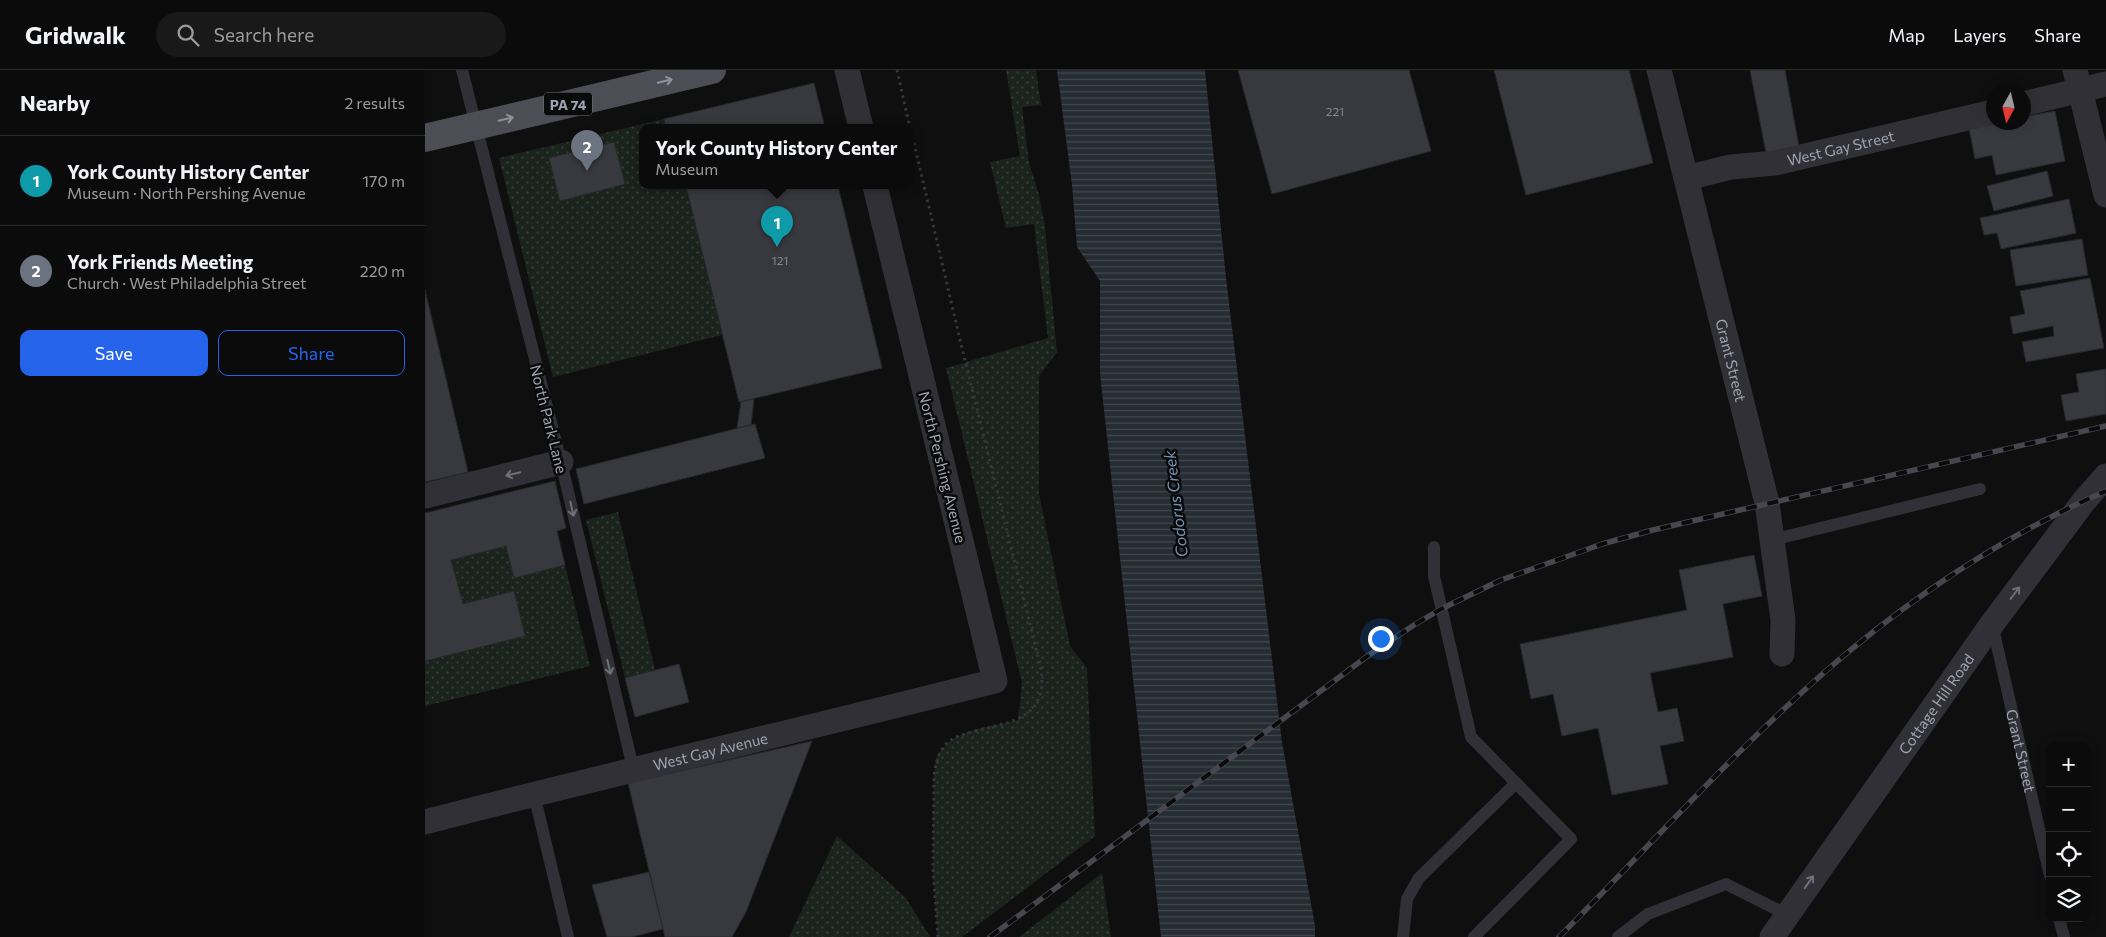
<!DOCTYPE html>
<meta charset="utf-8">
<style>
body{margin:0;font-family:Commissioner,sans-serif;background:#19191a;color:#f1f3f6}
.controls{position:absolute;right:15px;bottom:15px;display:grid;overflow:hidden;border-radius:10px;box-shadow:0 2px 12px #0003}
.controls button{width:45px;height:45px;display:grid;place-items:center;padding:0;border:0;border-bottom:1px solid #2b2b2d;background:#0b0b0c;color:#f1f3f6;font:25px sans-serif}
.compass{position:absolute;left:1561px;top:15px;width:45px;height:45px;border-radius:50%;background:#0b0b0c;box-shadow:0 2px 12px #0003;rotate:188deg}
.you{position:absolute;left:955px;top:568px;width:18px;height:18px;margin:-12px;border:4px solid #fff;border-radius:50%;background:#1a73e8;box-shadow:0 0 0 8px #1a73e833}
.badge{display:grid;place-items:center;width:32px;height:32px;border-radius:50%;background:#2563eb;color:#fff;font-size:16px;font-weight:700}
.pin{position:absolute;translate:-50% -41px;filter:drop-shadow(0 1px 2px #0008)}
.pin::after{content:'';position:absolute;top:26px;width:18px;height:15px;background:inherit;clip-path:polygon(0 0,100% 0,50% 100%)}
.popup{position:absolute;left:214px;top:54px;width:275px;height:65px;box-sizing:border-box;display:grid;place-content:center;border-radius:10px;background:#0b0b0c;filter:drop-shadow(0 1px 4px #0005);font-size:16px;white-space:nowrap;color:#9a9b9d}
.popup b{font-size:19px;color:#f1f3f6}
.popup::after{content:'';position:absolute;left:50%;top:100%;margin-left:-10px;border:10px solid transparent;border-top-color:#0b0b0c}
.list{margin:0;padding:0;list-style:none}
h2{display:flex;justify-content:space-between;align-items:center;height:65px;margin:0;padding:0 20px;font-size:21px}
h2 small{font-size:16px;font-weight:400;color:#9a9b9d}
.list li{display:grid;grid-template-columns:32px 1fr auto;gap:15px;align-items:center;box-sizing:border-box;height:90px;padding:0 20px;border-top:1px solid #2b2b2d}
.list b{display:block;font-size:19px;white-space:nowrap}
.list p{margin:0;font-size:16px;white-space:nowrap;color:#9a9b9d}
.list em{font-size:16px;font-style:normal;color:#9a9b9d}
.actions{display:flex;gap:10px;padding:15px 20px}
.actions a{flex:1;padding:11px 0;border:1px solid #2563eb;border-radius:10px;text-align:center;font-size:18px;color:#2563eb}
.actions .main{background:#2563eb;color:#fff}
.icon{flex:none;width:28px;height:28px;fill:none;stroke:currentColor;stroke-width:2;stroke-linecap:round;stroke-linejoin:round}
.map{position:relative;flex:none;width:1681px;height:867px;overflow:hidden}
header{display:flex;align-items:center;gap:30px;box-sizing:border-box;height:70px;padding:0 25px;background:#0b0b0c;border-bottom:1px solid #2b2b2d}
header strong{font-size:24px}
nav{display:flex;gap:28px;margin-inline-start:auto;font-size:18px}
.search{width:350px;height:45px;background:#19191a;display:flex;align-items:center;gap:12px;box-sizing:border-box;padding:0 18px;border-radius:28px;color:#9a9b9d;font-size:19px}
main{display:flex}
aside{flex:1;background:#0b0b0c}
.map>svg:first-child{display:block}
.grass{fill:url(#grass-dots)}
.water{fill:url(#water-rules)}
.building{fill:#38393e;stroke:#29292d}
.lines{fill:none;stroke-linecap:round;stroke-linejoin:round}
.path{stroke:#36373d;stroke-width:3;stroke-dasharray:2.5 4;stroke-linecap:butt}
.service{stroke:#303036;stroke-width:12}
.minor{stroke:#303036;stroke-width:25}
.primary{stroke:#4c4d55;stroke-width:28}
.rail-casing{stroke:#47484f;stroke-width:5.5}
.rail{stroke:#0a0a0b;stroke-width:4;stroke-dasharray:11;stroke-linecap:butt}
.oneway{stroke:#8e939f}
.oneway2{stroke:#6d707a}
.labels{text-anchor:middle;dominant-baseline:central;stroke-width:5;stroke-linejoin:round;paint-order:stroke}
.number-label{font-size:12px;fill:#858995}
.shield{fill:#0a0a0b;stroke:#727680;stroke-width:1}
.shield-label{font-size:14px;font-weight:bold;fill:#9fa4b2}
.street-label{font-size:15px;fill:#9fa4b2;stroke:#0a0a0b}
.water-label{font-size:16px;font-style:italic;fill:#748fb0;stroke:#0a0a0b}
</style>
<header>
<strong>Gridwalk</strong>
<div class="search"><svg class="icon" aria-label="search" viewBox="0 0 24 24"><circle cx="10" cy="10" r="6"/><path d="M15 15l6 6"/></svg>Search here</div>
<nav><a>Map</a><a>Layers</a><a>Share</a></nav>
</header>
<main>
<aside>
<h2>Nearby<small>2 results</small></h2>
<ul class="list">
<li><span class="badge" style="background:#0f9aa8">1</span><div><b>York County History Center</b><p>Museum · North Pershing Avenue</p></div><em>170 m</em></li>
<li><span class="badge" style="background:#6b7280">2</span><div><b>York Friends Meeting</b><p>Church · West Philadelphia Street</p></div><em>220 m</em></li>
</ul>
<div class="actions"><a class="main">Save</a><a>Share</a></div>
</aside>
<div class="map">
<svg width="1681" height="867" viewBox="0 0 1681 867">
<defs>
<pattern id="grass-dots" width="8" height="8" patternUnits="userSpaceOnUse" patternTransform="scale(1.25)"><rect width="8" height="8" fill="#1b231d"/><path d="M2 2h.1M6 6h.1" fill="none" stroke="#39403b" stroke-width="1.8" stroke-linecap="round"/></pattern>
<pattern id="water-rules" width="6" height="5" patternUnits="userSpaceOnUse" patternTransform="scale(1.25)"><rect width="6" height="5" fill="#252c34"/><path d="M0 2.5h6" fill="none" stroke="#41484f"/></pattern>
</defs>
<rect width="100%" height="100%" fill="#0f0f10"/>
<path class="grass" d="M581,0h30l5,35 -19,2 7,56 10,32 6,32 12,125 -18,24v118l31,152 17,22 8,168 -133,101h-24l-5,-66 1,-96c1,-5 1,-11 2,-16 12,-30 55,-32 82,-39l4,-37 -76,-315 102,-30 -14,-114 -28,4 -16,-66 30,-6z
M239,49l2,9h-23v58h43l36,149 -169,42 -54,-219z
M193,442l37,158 -30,8 -39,-158z
M81,476l9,31 50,-12 25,101 -165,40v-45l100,-25 -11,-45 -51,13 -12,-44z
M412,766l69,62 24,39h-141z
M677,803l9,64h-92z"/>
<path class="water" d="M632,0h148l21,208 56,464 33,184v11h-154l-61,-564v-92l-23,-34 -5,-62z"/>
<path class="building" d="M813,0h171l22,81 -159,43z
M1069,0h135l24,93 -127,32z
M1325,0h35l14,77 -33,6z
M389,13l11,45h-159l-2,-9z
M1630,41l10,50 -69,14 -4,-20 -17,4 -6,-31 26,-6h28v-5z
M189,72l11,42 -65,17 -11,-43z
M1622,101l6,25 -59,15 -7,-25z
M261,116h152l44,182 -143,34z
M1644,129l7,34 -75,16 -4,-16 -13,2 -4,-17z
M1657,169l6,36 -72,11 -6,-36z
M1665,208l14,70 -78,14 -4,-20 32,-6 -1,-10 -40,8 -3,-17 15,-3 -5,-23z
M0,220l43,182 -43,10z
M1681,299v45l-40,7 -5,-26 18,-3 -3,-18z
M329,329l-3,26 -14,3 4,-26z
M330,354l10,34 -181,46 -8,-35z
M130,411l11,47 -9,3 8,34 -51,13 -8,-32 -55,14 12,44 51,-13 11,45 -100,25v-148z
M1329,485l8,41 -39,8 10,53 -83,16 8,39 19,-4 7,33 -24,5 8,38 -56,11 -14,-67 -36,8 -9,-42 -22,5 -11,-55 167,-34 -8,-40z
M254,594l10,38 -54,15 -10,-39z
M387,671l-66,171 -14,25h-67l-37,-154z
M224,802l14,57 -31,8h-25l-15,-52z"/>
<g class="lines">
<path class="path" d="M472,0l13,58
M486,60l50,214 80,325c7,49 -29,53 -66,62 -10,3 -20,5 -28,12 -9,9 -11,20 -13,32l-1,96 5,66"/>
<g class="service">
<path d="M37,0l99,392 72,306"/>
<path d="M1347,470l208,-51"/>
<path d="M1009,477v29l37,161 100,102 -97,98"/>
<path id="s1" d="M1567,554l58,252"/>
<path d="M109,724l34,143"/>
<path d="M1634,848l5,19"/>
<path d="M978,867l4,-38 12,-21 97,-95"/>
<path d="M1193,867l30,-23 78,-30 60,30"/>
</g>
<g class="minor">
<path d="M422,0l14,58"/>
<path id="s2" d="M1234,0l108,433 16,117 -1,34"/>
<path d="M1650,0l31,125"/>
<path d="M1598,34l83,-20"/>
<path id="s3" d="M1261,108l45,-11 44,-4 218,-51"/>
<path d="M0,426l136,-34"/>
<path id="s4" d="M0,752c190,-49 380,-93 570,-141l-120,-495"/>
<path id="s5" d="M1347,867l220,-313 92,-123 22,-25"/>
</g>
<path class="primary" d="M0,68l287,-68"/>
<defs>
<path id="rail" d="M565,867l379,-282 45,-30 27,-16 60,-29 101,-36 51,-14 453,-104
M1134,867c89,-89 173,-184 268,-267 83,-72 178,-135 279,-179"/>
</defs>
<use href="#rail" class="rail-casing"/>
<use href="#rail" class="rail"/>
</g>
<defs><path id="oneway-shaft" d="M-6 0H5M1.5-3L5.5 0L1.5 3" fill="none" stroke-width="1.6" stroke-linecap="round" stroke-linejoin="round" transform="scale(1.25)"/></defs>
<g class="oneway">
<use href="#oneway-shaft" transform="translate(240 11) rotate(-13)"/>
<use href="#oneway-shaft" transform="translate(81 49) rotate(-13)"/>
</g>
<g class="oneway2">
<use href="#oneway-shaft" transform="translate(88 404) rotate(166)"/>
<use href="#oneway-shaft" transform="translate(147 439) rotate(77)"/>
<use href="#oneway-shaft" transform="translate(1590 523) rotate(-53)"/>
<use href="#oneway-shaft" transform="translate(184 597) rotate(77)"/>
<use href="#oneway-shaft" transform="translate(1384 812) rotate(-55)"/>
</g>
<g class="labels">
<g class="number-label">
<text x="910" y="41">221</text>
<text x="355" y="190">121</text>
</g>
<rect class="shield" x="119" y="22.5" width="48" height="23" rx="4"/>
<g class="shield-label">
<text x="143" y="34">PA 74</text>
</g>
<g class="street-label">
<text stroke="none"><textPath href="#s3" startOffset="158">West Gay Street</textPath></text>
<text stroke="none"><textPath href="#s2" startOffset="299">Grant Street</textPath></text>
<text transform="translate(124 349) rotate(76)">North Park Lane</text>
<text transform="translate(518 397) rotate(76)">North Pershing Avenue</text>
<text stroke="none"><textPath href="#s5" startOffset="285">Cottage Hill Road</textPath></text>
<text stroke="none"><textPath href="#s4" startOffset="294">West Gay Avenue</textPath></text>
<text stroke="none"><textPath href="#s1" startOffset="130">Grant Street</textPath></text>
</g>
<g class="water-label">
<text transform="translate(750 434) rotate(-97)">Codorus Creek</text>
</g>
</g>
</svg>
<div class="controls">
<button>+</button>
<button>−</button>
<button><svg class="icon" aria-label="locate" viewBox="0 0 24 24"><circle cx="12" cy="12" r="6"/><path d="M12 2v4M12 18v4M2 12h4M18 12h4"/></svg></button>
<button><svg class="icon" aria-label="layers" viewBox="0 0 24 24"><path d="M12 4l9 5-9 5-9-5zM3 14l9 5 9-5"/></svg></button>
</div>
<svg class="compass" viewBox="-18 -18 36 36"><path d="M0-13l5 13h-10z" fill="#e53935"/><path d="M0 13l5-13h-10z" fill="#9a9b9d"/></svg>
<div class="you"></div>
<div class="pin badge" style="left:352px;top:177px;background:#0f9aa8">1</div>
<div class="popup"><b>York County History Center</b>Museum</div>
<div class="pin badge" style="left:162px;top:101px;background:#6b7280">2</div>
</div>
</main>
